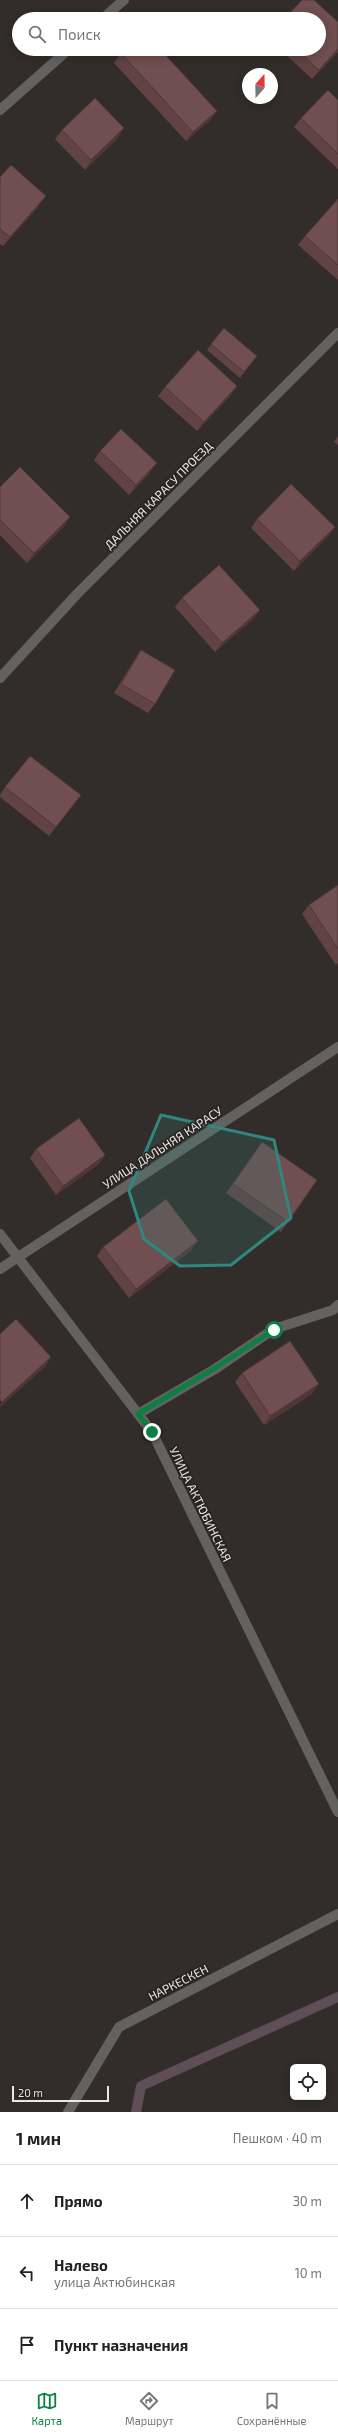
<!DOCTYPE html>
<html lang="ru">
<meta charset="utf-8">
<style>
body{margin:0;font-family:"Exo 2",sans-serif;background:#f6f6f6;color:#222}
.controls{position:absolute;right:12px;bottom:12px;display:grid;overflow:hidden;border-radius:6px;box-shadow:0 2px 10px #0003}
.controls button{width:36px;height:36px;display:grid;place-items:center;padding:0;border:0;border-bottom:1px solid #e0e0e0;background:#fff;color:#222;font:20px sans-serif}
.compass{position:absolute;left:242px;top:68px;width:36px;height:36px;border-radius:50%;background:#fff;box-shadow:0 2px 10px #0003;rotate:20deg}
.scale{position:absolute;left:12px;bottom:10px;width:97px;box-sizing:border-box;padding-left:4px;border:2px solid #eae7e5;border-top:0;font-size:11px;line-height:14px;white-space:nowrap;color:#eae7e5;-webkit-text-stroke:3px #282320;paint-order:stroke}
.stop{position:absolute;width:12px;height:12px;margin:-9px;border:3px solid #0b8043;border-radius:50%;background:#fff}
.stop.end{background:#0b8043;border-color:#fff;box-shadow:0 1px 4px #0008}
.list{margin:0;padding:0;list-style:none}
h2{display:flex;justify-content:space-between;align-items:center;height:52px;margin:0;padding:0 16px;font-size:17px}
h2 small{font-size:13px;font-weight:400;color:#767676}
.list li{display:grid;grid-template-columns:26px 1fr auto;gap:12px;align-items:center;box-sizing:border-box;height:72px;padding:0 16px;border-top:1px solid #e0e0e0}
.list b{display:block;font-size:15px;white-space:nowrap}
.list p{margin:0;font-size:13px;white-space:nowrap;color:#767676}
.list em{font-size:13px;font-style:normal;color:#767676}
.icon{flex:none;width:22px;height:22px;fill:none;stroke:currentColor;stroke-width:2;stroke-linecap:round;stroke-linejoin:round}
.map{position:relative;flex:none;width:338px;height:2112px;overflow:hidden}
.search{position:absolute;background:#fff;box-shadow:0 2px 10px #0003;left:12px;right:12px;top:12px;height:44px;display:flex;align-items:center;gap:10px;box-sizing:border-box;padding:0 14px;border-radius:22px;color:#767676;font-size:15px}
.sheet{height:268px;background:#fff}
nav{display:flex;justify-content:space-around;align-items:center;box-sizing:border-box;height:56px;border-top:1px solid #e0e0e0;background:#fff;font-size:11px;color:#767676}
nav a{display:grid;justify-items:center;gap:2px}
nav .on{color:#0b8043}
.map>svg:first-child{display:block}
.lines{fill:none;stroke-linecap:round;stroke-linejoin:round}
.stream{stroke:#5f4d57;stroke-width:10}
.minor{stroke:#646260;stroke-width:10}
.wall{fill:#614344}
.shaded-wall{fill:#4f3737}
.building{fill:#714e4f;stroke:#4f3737}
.route{stroke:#0b8043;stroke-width:5}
.marked{fill:#308780;fill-opacity:0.2;stroke:#308780;stroke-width:3;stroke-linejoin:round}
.labels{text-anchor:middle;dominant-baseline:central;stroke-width:3.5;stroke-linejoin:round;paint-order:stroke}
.street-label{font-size:12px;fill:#eae7e5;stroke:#282320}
</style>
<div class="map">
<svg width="338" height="2112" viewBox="0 0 338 2112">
<rect width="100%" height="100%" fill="#322d2a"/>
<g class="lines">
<path class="stream" d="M136,2112l5,-26 197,-89"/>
<path class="minor" d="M102,19l22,-19
M0,110l69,-61
M0,678l77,-84 261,-261
M0,1234l152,198 186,380
M0,1269l338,-222
M138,1414l77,-45 59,-40 59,-19 5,-5
M68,2112l51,-85 219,-113"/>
</g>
<path class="wall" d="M280,49h39l19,3 -26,27z
M121,53l96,58 -7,9 -24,21 -72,-78z
M338,100v69l-44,-42 7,-9z
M62,130l56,8 -33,32 -30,-31z
M0,177l39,29 -36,40 -3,-2z
M338,199v81l-40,-35 7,-9z
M211,344l42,17 -13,17 -33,-28z
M237,386l-6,9 -34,36 -39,-35 7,-9z
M338,436v9l-4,-3z
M100,451l50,22 -21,22 -35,-35z
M0,487l70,30 -7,10 -36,36 -27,-28z
M257,519l78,8 -7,9 -34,35 -43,-43z
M182,598l78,12 -7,9 -38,33 -40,-45z
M141,650l14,54 -7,9 -34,-20 21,-34z
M5,787l76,8 -7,9 -25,32 -49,-39v-2z
M338,885v78l-2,2 -34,-51 7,-9z
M262,1142l55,38 -36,52 -55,-39z
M36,1149l69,6 -6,9 -43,31 -26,-37z
M103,1247l89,3 -63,48 -32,-42z
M242,1373l70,21 -48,31 -29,-43z"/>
<path class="shaded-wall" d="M338,49v3l-26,27 7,-9z
M217,111l-7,9 -24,21 7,-9z
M124,128l-6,10 -33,32 6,-10z
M46,196l-7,10 -36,40 7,-9z
M237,386l-6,9 -34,36 7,-9z
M157,463l-7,10 -21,22 7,-10z
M70,517l-7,10 -36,36 7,-10z
M335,527l-7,9 -34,35 6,-10z
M260,610l-7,9 -38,33 7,-9z
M105,1155l-6,9 -43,31 7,-9z
M198,1241l-6,9 -63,48 7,-9z
M51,1357l-6,10 -45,40v-2l2,-3z
M319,1384l-7,10 -48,31 6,-9z"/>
<path class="building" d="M302,0h12l24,22v27l-19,21 -23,-21h23v-30h-35z
M126,49h34l57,62 -24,21 -72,-79z
M328,90l10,10v54l-37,-36z
M95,98l29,30 -33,32 -29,-30z
M11,165l35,31 -36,41 -10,-8v-52z
M338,199v66l-33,-29z
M224,328l33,28 -13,16 -33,-28z
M198,350l39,36 -33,36 -39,-35z
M121,429l36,34 -21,22 -36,-34z
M20,467l50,50 -36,36 -34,-33v-33z
M291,484l44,43 -35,34 -43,-42z
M219,565l41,45 -38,33 -40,-45z
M141,650l34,20 -20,34 -34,-20z
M30,756l51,39 -25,32 -51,-40z
M338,885v64l-29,-44z
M79,1118l26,37 -42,31 -27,-37z
M262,1142l55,38 -29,42 -55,-38z
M166,1199l32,42 -62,48 -33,-42z
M16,1319l35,38 -49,45 -2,-2v-66z
M290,1341l29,43 -49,32 -28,-43z"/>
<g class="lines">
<path class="route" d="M152,1432l-14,-18 77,-46 59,-38"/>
</g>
<path class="marked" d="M161,1115l113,25 17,78 -60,47 -51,1 -36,-27 -15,-48z"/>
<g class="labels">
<g class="street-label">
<text transform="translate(158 495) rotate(-45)">ДАЛЬНЯЯ КАРАСУ ПРОЕЗД</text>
<text transform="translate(162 1147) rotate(-33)">УЛИЦА ДАЛЬНЯЯ КАРАСУ</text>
<text transform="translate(201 1504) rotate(64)">УЛИЦА АКТЮБИНСКАЯ</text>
<text transform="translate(178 1982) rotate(-27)">НАРКЕСКЕН</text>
</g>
</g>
</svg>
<div class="controls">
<button><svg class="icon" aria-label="locate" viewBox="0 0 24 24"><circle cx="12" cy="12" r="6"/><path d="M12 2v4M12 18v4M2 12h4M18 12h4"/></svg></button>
</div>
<svg class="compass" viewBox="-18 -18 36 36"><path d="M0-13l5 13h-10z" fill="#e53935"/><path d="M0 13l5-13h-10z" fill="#767676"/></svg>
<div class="scale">20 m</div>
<div class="stop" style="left:274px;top:1330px"></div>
<div class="stop end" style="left:152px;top:1432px"></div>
<div class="search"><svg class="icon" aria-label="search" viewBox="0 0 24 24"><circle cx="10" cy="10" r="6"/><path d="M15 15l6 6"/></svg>Поиск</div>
</div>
<section class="sheet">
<h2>1 мин<small>Пешком · 40 m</small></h2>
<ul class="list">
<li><svg class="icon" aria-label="ahead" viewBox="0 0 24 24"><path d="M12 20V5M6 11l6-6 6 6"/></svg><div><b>Прямо</b></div><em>30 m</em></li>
<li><svg class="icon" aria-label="left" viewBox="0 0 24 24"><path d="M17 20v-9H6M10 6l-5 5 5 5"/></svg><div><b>Налево</b><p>улица Актюбинская</p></div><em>10 m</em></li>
<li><svg class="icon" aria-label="arrive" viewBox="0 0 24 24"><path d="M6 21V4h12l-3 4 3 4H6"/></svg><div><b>Пункт назначения</b></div></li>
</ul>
</section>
<nav>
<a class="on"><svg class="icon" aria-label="map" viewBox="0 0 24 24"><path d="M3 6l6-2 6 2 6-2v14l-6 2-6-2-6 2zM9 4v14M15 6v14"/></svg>Карта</a>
<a><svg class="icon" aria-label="directions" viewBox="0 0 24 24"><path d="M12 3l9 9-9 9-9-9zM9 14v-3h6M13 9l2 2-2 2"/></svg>Маршрут</a>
<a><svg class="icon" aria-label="saved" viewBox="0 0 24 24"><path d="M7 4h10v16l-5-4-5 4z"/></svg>Сохранённые</a>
</nav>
